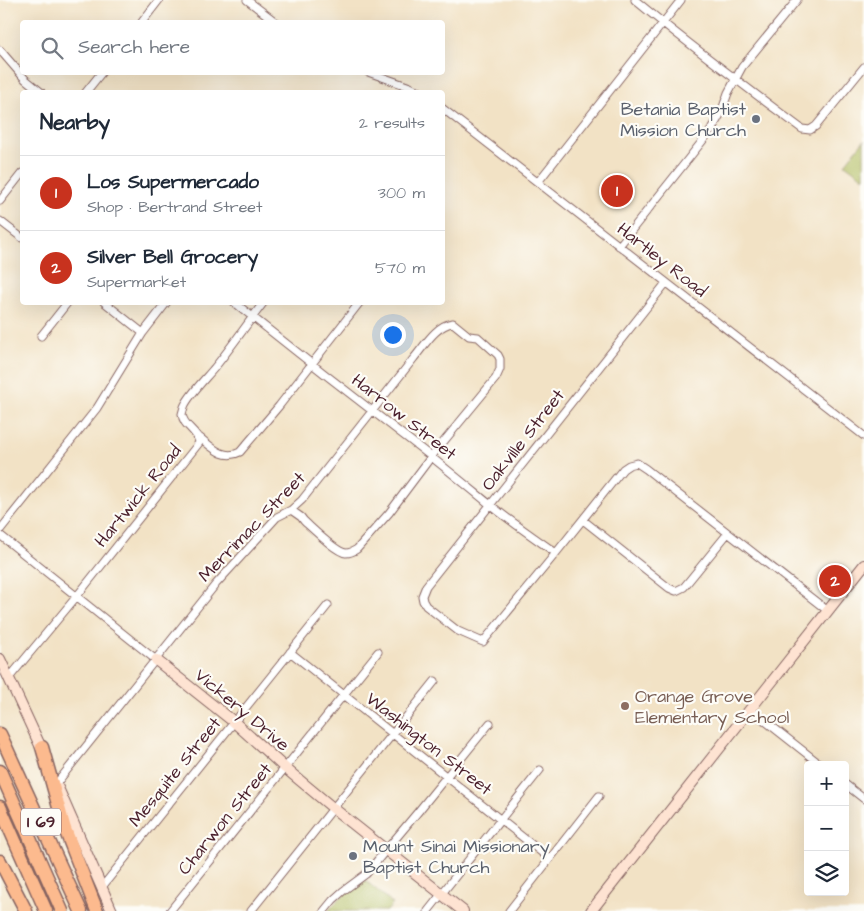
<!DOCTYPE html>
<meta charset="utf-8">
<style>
body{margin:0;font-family:"Architects Daughter",sans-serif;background:#f6f6f7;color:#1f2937}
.controls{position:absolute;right:15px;bottom:15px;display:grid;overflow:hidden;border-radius:5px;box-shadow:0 5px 20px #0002}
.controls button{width:45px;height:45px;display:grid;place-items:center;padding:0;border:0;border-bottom:1px solid #e0e1e3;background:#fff;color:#1f2937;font:25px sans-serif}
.you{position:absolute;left:392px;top:334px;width:18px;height:18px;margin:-12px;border:4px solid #fff;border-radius:50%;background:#1a73e8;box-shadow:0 0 0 8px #1a73e833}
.badge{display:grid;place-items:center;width:32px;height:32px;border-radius:50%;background:#c8321e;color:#fff;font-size:16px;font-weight:700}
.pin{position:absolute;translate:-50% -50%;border:2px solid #fff;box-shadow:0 1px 5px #0006}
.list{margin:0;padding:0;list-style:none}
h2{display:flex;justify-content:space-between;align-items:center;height:65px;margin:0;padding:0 20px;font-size:21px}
h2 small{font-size:16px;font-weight:400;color:#747a83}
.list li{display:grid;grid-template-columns:32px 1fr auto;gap:15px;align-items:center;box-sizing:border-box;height:75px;padding:0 20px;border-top:1px solid #e0e1e3}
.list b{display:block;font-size:19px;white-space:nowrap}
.list p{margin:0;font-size:16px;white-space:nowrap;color:#747a83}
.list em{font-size:16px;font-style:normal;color:#747a83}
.icon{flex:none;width:28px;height:28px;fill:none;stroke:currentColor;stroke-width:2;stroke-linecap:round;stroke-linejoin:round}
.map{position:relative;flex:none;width:864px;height:911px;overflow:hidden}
.search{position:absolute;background:#fff;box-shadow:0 5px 20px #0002;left:20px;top:20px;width:425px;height:55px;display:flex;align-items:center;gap:12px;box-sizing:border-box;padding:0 18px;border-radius:5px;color:#747a83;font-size:19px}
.panel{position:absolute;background:#fff;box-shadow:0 5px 20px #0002;left:20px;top:90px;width:425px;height:215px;border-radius:5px}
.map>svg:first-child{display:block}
.park{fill:#b0bc5e;stroke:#7d6e44}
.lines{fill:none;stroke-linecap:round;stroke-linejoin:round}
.street-casing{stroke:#856361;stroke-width:9}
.secondary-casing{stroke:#856361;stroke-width:12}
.highway-casing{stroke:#856361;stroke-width:15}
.street{stroke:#fff;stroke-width:7}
.secondary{stroke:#fee3d2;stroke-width:10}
.highway{stroke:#fcba8e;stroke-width:12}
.worship-dot{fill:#6b7280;stroke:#fdfcf7;stroke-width:2}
.education-dot{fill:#8d6e63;stroke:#fdfcf7;stroke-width:2}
.labels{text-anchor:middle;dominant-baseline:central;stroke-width:4.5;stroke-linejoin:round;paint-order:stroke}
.shield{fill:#fdfcf7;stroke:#806168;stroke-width:1}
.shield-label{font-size:16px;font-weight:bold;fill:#4a1f2b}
.worship-label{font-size:18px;fill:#5b616d;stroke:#fdfcf7;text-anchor:end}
.street-label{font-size:18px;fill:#4a1f2b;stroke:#fdfcf7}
.education-label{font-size:18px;fill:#785e54;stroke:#fdfcf7;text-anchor:start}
</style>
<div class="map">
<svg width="864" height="911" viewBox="0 0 864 911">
<rect width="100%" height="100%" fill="#fdfcf7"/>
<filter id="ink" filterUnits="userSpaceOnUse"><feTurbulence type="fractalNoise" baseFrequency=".02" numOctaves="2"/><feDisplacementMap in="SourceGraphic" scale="10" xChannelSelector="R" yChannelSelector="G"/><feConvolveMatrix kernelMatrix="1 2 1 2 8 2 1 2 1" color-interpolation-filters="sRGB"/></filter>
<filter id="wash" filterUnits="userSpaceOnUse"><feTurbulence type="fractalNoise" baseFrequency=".0096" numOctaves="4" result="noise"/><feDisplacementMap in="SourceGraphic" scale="20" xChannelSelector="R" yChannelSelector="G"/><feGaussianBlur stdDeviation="1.12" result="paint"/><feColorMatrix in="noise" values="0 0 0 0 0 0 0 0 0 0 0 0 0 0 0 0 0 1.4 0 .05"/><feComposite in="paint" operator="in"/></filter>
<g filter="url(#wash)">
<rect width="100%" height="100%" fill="#f2e2c5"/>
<path class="park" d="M864,140v38l-19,-14z
M365,880l28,24 -6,7h-59l17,-18z"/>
</g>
<g filter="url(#ink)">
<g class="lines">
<defs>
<path id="street" d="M247,0l29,22
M635,0c54,45 111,87 167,129l8,1 6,-4 48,-59
M142,22l17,-22
M0,50l25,29 16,13
M368,72l42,15 10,5
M86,92l16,-20
M442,108l422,328
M538,182l143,-182
M0,201l22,-28
M0,221l22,17
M619,246l93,-117 9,-16 7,-20 14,-26 55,-67
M666,283l-240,303 -4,10 1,5 3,5 32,25 25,11 73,-89 67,-84 6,-4 8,-2 9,6 182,142
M104,302l39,31
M234,302c56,45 112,89 168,132 29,22 58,46 86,69 22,18 45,34 68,50
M41,336l27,-34
M199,437c12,9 24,24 41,15l39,-46 81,-104
M583,520l86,68 7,3 8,-4 44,-54
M0,530l97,-122 46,-75 24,-31
M0,535l156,125
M290,652l260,207
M9,678l68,-82 122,-153c-1,-13 -16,-16 -17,-29 0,0 2,-7 2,-7 4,-11 23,-30 31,-40 17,-21 32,-43 49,-65
M750,709l71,56
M56,784l160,-200 61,-67 14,-7 11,-10 112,-142c11,-13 22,-33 39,-35l16,13 9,1 20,18 2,4v10l-4,9 -65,79 -42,56 -32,36c-3,2 -7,4 -11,4 -10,-1 -34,-25 -42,-32l-3,-4 -10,-7
M845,784l19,15
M102,887l226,-282
M170,911l208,-259
M251,911l184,-230
M324,911l9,-11 10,-9 23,-17 51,-61 73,-90
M428,911l112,-141
M509,911l90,-115"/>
<path id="secondary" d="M0,659l44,95
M156,660l78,62 51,46 48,40 130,103
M58,788l54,123
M591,911l273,-346"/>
<path id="highway" d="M0,734l81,177
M42,747l23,82 32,82
M0,771l62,140
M0,807l46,104
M0,861l26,50"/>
</defs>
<use href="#street" class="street-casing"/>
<use href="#secondary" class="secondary-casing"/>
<use href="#highway" class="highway-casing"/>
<use href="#street" class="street"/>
<use href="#secondary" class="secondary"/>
<use href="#highway" class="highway"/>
</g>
</g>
<g class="worship-dot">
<circle cx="756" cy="119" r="5"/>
<circle cx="353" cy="856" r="5"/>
</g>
<circle class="education-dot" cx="625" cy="706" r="5"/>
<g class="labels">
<rect class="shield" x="21" y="808.5" width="40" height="27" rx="4"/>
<g class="shield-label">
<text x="41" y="822">I 69</text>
</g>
<g class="worship-label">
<text x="746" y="109">Betania Baptist<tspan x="746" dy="21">Mission Church</tspan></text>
<text x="363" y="846" text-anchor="start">Mount Sinai Missionary<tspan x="363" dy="21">Baptist Church</tspan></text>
</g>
<g class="street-label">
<text transform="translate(662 260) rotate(38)">Hartley Road</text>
<text transform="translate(404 417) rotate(38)">Harrow Street</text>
<text transform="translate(523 440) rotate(-52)">Oakville Street</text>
<text transform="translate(138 496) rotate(-51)">Hartwick Road</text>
<text transform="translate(252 527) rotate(-46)">Merrimac Street</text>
<text transform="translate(242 710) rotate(40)">Vickery Drive</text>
<text transform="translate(429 744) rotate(38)">Washington Street</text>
<text transform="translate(175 772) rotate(-51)">Mesquite Street</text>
<text transform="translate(225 819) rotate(-51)">Charwon Street</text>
</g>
<g class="education-label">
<text x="635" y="696">Orange Grove<tspan x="635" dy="21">Elementary School</tspan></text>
</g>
</g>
</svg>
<div class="controls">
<button>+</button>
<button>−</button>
<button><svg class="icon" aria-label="layers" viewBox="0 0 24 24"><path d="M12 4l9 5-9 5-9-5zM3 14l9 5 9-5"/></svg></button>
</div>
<div class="you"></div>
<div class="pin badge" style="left:617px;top:191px">1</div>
<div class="pin badge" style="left:835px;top:581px">2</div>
<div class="search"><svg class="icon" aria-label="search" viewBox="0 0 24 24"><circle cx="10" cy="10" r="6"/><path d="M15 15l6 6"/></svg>Search here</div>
<section class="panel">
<h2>Nearby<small>2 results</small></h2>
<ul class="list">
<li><span class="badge">1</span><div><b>Los Supermercado</b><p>Shop · Bertrand Street</p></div><em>300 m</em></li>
<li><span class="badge">2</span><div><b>Silver Bell Grocery</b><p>Supermarket</p></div><em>570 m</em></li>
</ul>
</section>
</div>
